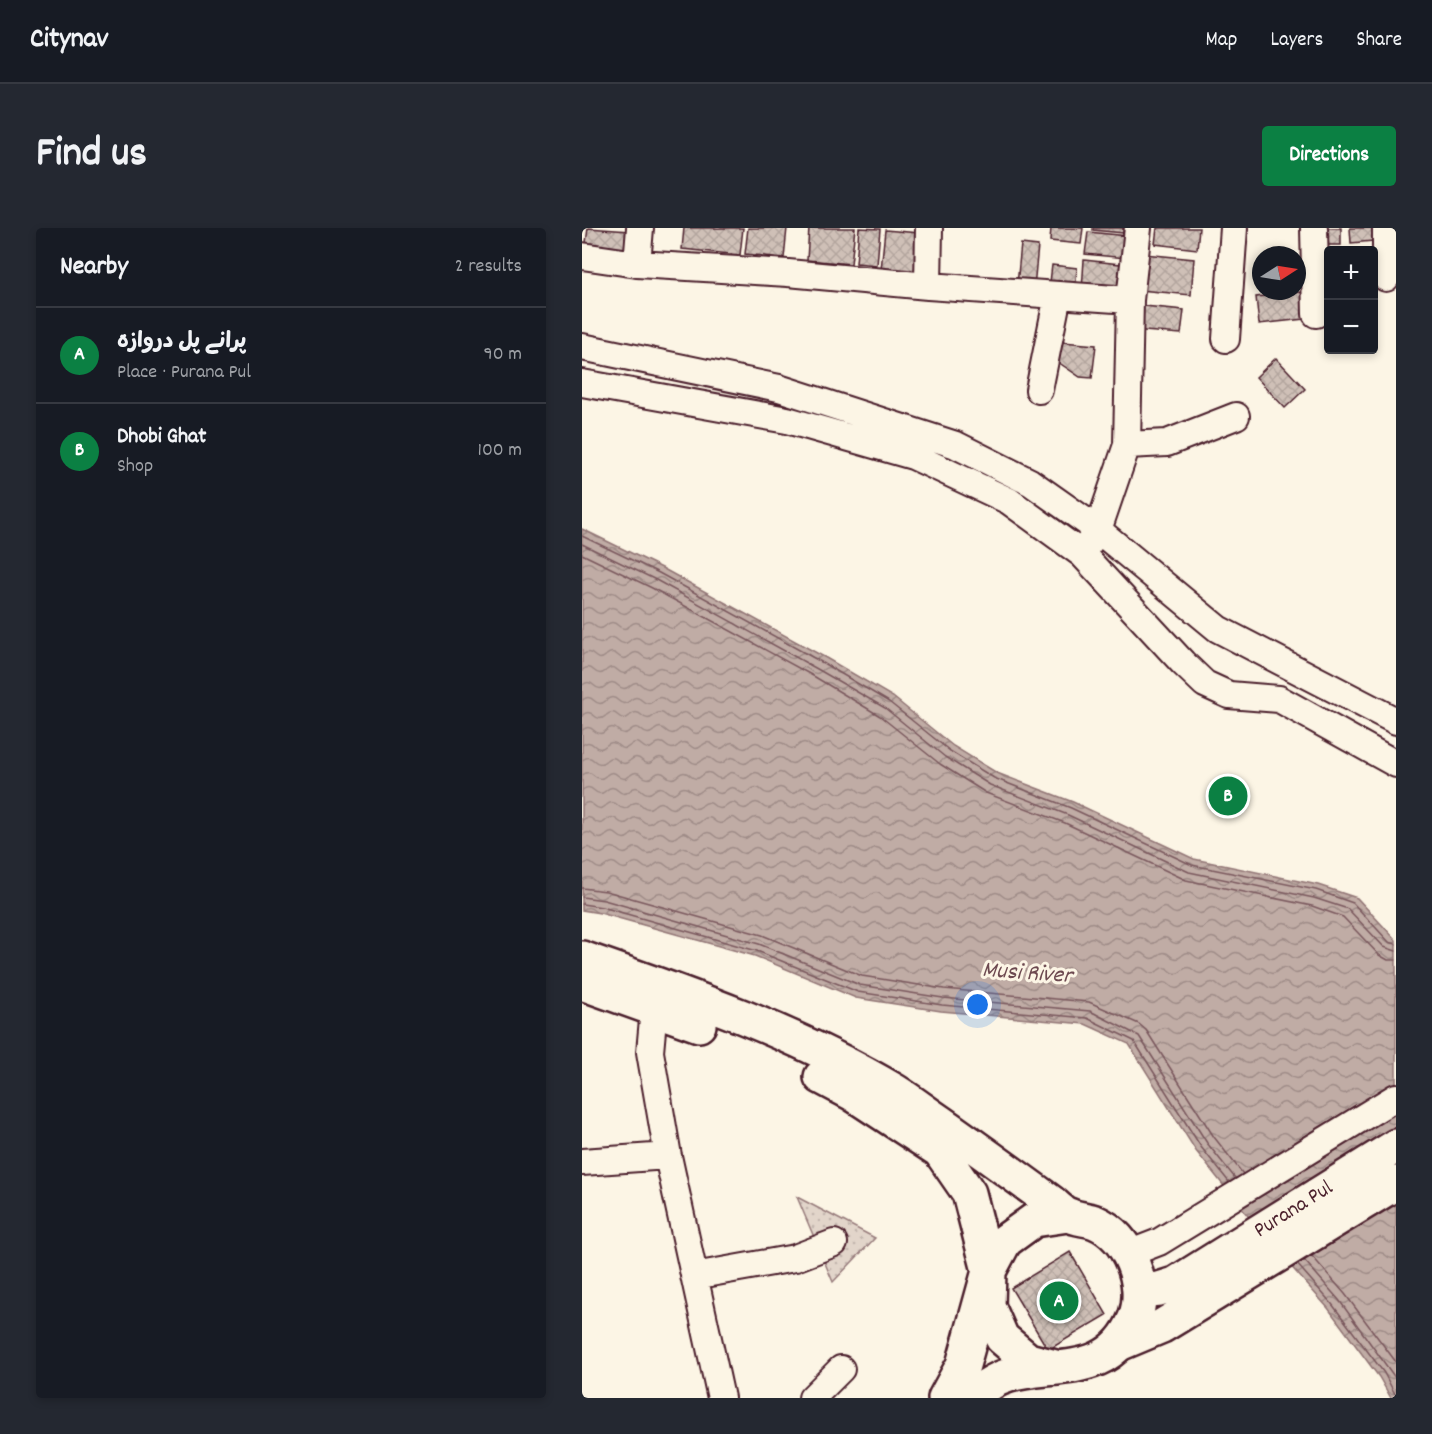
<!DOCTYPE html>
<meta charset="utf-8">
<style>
body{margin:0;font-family:Dekko,"Playpen Sans Arabic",sans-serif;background:#242831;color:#f1f3f6}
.controls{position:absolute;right:18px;top:18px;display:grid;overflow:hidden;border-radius:6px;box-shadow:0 3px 9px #0003}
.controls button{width:54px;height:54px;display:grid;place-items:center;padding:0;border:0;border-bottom:2px solid #363941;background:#171b24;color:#f1f3f6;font:30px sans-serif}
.compass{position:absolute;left:670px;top:18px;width:54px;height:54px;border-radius:50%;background:#171b24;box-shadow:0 3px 9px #0003;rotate:78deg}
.you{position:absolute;left:396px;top:777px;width:21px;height:21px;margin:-15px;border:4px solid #fff;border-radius:50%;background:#1a73e8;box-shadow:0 0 0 9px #1a73e833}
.badge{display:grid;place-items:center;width:39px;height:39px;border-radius:50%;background:#0b8043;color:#fff;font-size:20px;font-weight:700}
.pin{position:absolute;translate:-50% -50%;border:3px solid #fff;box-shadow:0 2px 6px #0006}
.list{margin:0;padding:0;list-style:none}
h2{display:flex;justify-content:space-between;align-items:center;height:78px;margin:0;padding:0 24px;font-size:26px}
h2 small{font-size:20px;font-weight:400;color:#9ea1a6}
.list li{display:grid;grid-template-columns:39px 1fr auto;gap:18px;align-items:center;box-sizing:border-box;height:96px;padding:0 24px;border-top:2px solid #363941}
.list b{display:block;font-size:22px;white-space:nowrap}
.list p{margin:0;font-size:20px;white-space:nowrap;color:#9ea1a6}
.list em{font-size:20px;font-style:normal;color:#9ea1a6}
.map{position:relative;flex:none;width:814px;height:1170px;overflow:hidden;border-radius:6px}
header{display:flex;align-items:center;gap:36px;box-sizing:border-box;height:84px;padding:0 30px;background:#171b24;border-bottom:2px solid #363941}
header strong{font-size:28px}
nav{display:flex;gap:33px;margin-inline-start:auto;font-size:21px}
.intro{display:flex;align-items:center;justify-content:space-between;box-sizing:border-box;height:144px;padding:0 36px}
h1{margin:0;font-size:42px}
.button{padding:15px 27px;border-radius:6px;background:#0b8043;color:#fff;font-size:21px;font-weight:700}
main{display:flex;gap:36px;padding:0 36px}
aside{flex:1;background:#171b24;border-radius:6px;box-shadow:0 3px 9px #0003}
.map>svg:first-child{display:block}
.park{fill:url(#park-dots);stroke:#967a7a;stroke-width:1.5}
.water{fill:url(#water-waves);stroke:#917474;stroke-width:1.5}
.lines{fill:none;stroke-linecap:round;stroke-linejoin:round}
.shore{stroke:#79575c;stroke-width:1.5}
.building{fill:url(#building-cross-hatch);stroke:#4a1f2b;stroke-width:1.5}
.minor-casing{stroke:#4a1f2b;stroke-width:30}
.major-casing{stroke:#4a1f2b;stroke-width:38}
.highway-casing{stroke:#4a1f2b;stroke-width:38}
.minor{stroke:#fcf5e5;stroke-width:26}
.major{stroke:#fcf5e5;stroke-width:33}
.highway{stroke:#fcf5e5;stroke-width:33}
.labels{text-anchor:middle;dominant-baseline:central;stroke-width:6;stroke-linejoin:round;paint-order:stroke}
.street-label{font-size:22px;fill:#4a1f2b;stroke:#fcf5e5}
.water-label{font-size:24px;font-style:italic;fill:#6d4950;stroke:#fcf5e5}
</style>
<header>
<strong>Citynav</strong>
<nav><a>Map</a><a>Layers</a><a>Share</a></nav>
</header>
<div class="intro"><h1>Find us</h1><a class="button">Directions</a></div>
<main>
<aside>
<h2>Nearby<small>2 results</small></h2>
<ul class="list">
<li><span class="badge">A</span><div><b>پرانے پل دروازہ</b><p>Place · Purana Pul</p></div><em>90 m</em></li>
<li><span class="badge">B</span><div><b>Dhobi Ghat</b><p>Shop</p></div><em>100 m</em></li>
</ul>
</aside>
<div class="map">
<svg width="814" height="1170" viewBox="0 0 814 1170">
<defs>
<pattern id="park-dots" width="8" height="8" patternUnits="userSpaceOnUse" patternTransform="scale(1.5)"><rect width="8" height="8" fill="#e2d5ca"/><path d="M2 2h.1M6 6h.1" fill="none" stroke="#c3b6ae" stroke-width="1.8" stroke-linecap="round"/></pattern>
<pattern id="water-waves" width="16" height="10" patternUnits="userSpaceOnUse" patternTransform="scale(1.5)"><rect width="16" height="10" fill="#c0aca5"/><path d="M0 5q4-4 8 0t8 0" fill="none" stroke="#9e8b87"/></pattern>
<pattern id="building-cross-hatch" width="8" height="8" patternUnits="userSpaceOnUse" patternTransform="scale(1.5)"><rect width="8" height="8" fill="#cfc0b7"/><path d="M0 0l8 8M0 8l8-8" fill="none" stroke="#b3a59e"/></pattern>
</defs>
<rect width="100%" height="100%" fill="#fcf5e5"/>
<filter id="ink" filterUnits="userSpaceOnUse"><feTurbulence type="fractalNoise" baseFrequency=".0167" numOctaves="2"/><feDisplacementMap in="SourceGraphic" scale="12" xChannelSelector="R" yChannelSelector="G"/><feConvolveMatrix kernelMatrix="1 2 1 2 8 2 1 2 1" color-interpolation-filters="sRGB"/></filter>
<g filter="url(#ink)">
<path class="park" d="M215,969l78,41 -42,44z"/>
<path class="water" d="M0,301l80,39 164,90 67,39 60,49 44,27 76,29 121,57 124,26 39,13 39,42v458h-5l-12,-21 -51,-69 -64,-72 -68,-85 -67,-107 -44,-20 -144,-13 -85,-13 -101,-42 -155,-43 -18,-3z"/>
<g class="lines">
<path class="shore" d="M0,308l77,37 164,90 66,39 61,49 44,27 77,30 121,57 124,25 37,13 36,39 7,2
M0,316l74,36 163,90 66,38 60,49 45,28 78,30 121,57 125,26 34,11 36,38 12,4
M0,326l70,34 163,89 65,39 60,48 46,29 79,30 121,57 126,26 31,11 36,38 9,5h8
M0,660l24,3 156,44 100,41 82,13 145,13 50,22 7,6 68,107 29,37
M0,669l22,3 155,44 101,41 83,13 147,13 49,25 68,107 28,35
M0,676l20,3 155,44 101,41 84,13 145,13 47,23 67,106 28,35
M730,1028l33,38 51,68
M722,1032l35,40 57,79
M715,1036l35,40 52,69 12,23"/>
</g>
<path class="building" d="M6,0l41,3 -2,23 -42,-4z
M102,0h59l-3,27 -58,-6z
M166,0h39l-3,30 -39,-4z
M227,0h46l-4,36 -44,-4z
M277,0l21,1 -3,36 -21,-2z
M469,0h32l-2,16 -31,-3z
M511,0h30v5l-30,-3z
M575,0h42l-2,21 -42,-5z
M737,0h22v17h-21z
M768,0h22l1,13 -22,2z
M303,2l34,3 -3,40 -35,-3z
M506,4l40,4 -2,22 -41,-4z
M439,16l17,2 -4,41 -17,-2z
M562,26l50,5 -3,36 -51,-5z
M502,32l36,4 -3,30 -35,-4z
M470,37l25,3 -2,26 -26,-3z
M720,64l2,27 -45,5 -3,-27z
M552,77l50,5 -3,24 -49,-4z
M469,113l45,4 -4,33 -12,-1 -31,-21z
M694,130l29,31 -20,19 -29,-31z
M488,1024l37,63 -59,35 -37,-62z"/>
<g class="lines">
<defs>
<path id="minor" d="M58,0l-3,36 151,9 140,13 202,14
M732,0l2,86
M804,0v50
M0,28l55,8
M346,58l1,-58
M644,111l8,-111
M0,119l197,41 177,57 74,37 68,48 120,99 178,92
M0,155l205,37 126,36 96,45 73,53 101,109 22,21 24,11 50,4 117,65
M457,162l19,-95
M545,217l40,-2 69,-27
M507,315l9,-13 29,-85 3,-145 8,-72
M77,764l-5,16 -4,44 18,104 53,242
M0,934l86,-6
M546,1026l31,-12 237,-145
M112,1048l101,-18 39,-15
M230,1170l29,-29"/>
<path id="major" d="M558,1063l19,-2 16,-5 221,-138
M537,1116l43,-18 234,-143"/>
<path id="highway" d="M0,730c107,37 216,75 313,133 16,10 30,21 45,31 37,26 74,53 111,80 5,4 11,11 18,13 8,4 18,4 26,7 34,14 53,63 40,96 -33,80 -117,26 -161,80
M0,755l117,42
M239,849l32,17 87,57 29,42 20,78 -26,94 -18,33
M473,1139l-27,-7 -26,-22 -14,-32 1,-35 16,-30 29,-21 34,-5"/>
</defs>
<use href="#minor" class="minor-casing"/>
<use href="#major" class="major-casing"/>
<use href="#highway" class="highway-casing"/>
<use href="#minor" class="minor"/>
<use href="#major" class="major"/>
<use href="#highway" class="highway"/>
</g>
</g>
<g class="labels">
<g class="street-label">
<text transform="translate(712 982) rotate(-32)">Purana Pul</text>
</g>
<g class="water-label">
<text transform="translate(445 746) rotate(4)">Musi River</text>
</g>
</g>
</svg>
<div class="controls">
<button>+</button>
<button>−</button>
</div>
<svg class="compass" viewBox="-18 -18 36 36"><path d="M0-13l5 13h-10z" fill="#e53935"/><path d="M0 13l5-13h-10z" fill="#9ea1a6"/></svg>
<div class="you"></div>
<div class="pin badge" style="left:477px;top:1073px">A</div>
<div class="pin badge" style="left:646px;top:568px">B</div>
</div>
</main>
